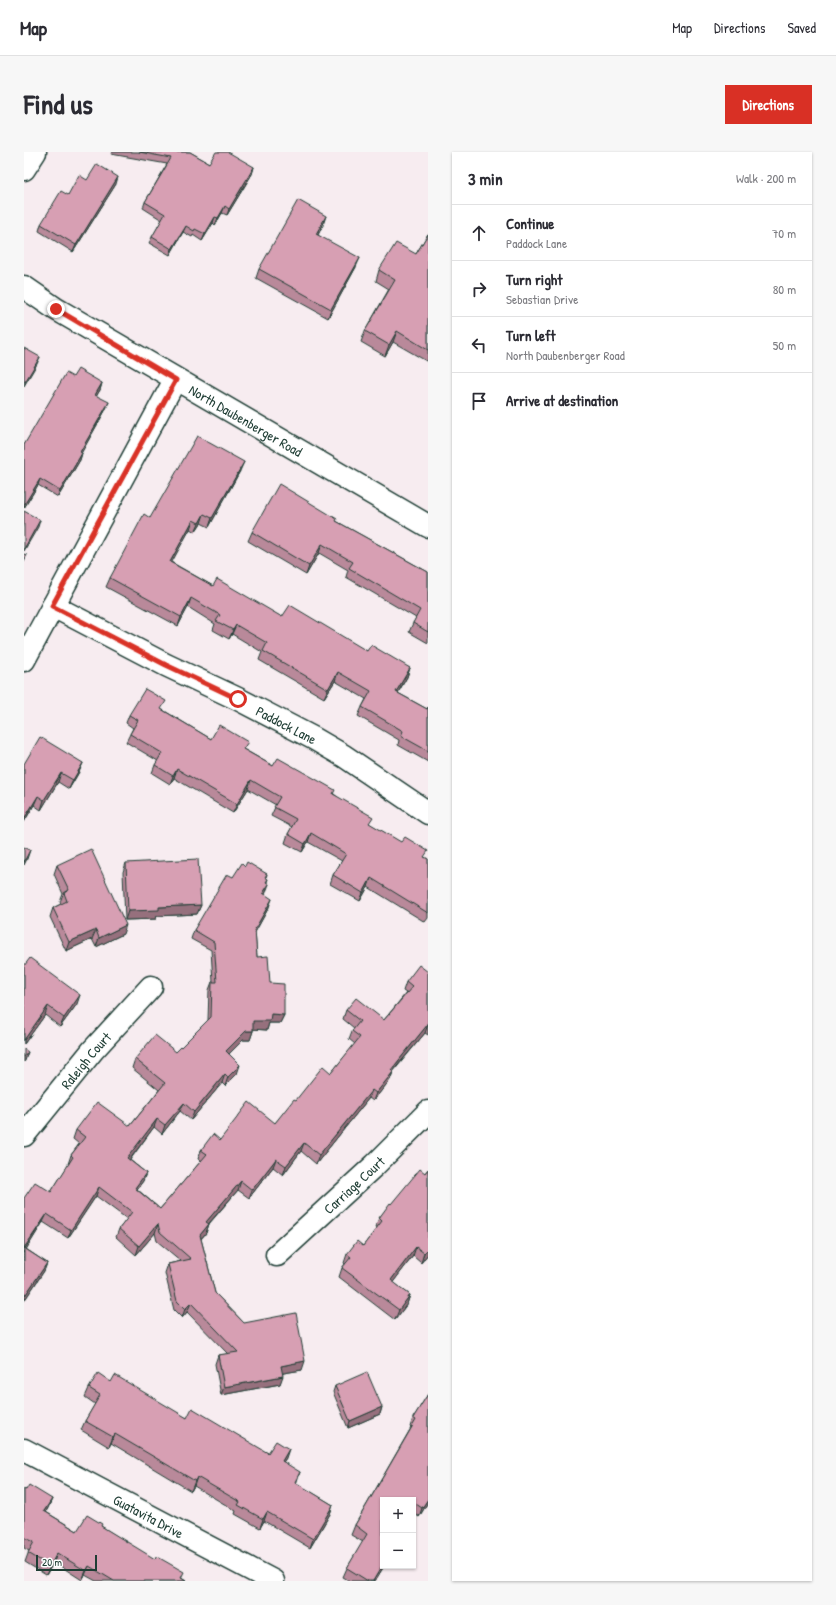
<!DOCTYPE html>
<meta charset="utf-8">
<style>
body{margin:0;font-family:"Patrick Hand",sans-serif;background:#f7f7f7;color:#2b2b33}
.controls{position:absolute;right:12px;bottom:12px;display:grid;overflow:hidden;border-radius:0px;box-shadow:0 1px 3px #0004}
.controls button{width:36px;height:36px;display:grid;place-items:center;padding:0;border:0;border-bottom:1px solid #e1e1e2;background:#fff;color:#2b2b33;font:20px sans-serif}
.scale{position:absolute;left:12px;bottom:10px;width:61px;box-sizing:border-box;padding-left:4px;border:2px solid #1f3d34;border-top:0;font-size:11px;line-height:14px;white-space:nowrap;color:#1f3d34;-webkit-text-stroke:3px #fff;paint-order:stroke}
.stop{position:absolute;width:12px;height:12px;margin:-9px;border:3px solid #d93025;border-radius:50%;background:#fff}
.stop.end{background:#d93025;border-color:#fff;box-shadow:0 1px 4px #0008}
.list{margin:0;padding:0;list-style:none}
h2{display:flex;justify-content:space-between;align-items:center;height:52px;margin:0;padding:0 16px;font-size:17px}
h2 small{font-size:13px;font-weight:400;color:#7c7c81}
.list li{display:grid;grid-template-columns:26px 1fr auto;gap:12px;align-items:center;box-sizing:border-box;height:56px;padding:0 16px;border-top:1px solid #e1e1e2}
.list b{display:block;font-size:15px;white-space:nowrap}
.list p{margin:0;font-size:13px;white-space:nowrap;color:#7c7c81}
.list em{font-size:13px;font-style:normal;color:#7c7c81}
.icon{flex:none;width:22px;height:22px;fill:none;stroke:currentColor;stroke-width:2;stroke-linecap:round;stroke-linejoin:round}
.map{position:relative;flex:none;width:404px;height:1429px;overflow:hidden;border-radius:0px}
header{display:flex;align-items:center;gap:24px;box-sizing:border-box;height:56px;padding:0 20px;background:#fff;border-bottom:1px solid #e1e1e2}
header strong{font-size:19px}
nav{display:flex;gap:22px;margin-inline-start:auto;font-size:14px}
.intro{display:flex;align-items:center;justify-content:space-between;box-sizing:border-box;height:96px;padding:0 24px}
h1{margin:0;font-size:28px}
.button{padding:10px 18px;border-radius:0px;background:#d93025;color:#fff;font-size:14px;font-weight:700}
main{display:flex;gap:24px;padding:0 24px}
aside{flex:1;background:#fff;border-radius:0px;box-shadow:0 1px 3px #0004}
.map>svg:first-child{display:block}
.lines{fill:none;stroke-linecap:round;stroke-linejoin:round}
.minor-casing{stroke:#1f3d34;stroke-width:25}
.minor{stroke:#fff;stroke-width:22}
.wall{fill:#b9899a;stroke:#1f3d34}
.shaded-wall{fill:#966f7d;stroke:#1f3d34}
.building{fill:#d79fb3;stroke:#1f3d34}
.route{stroke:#d93025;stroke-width:5}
.labels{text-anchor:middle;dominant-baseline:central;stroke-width:3;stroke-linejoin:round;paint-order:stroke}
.street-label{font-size:14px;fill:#1f3d34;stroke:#fff}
</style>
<header>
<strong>Map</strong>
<nav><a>Map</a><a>Directions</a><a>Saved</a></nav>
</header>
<div class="intro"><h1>Find us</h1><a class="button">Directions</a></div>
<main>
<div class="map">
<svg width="404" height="1429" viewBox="0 0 404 1429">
<rect width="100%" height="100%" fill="#f7ecf0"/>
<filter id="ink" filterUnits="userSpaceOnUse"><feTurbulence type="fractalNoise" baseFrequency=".025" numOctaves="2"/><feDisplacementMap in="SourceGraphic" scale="8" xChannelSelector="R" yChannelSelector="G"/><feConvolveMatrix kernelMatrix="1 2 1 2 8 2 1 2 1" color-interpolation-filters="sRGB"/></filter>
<g filter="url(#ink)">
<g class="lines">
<defs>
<g id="minor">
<path d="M0,17l11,-17"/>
<path id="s1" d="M0,135l32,22 372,217"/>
<path id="s2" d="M29,454l113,59 72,34 75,39 31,18 84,57"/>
<path d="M0,508l151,-280"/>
<path id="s3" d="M0,983l69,-85 58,-63"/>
<path id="s4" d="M253,1103l98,-90 53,-53"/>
<path id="s5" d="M0,1298l249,131"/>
</g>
</defs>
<use href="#minor" class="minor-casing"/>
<use href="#minor" class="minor"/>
</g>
<path class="wall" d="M88,0h78l19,11 45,4 -2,7 -25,41 -5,-2 -7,12 -2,-2 -11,18 -9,-6 -1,2 -9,-5 -13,23 -21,-12 3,-6 10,-17 -19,-12 2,-6 22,-38 -56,-10z
M63,28l29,4 -43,68 -34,-21 2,-7 27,-29z
M299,73l-5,10 38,32 -28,51 -72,-40 3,-9z
M404,82v128l-35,-20 -8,14 -24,-14 4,-11 24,-42 -13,-8 3,-11 37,-16z
M49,225l29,6 -2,7 -4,6 10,13 -25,44h1l-2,7 -22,37 -20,-12 -14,23v-63z
M216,319l-31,56 -8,-4 -6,9 -5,-3 -19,33 42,24 69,31 128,51 -3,9 -9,16 29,16 1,-2v55l-30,-17 1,-5 -41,-24 4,-9 4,-8 -31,-18 -11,17 -65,-38 3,-8 -30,-18 -3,5 -16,-9 2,-6 -27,-17 -10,19 -72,-39 4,-9 40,-60z
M312,369l92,51v71l-19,-11 4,-9 3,-5 -70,-41 2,-7 -29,-17 -13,22 -58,-34 4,-9z
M139,558l48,29 34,11 28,16 61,28 36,30 58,35v59l-3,4 -57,-35 -8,14 -30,-17 3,-9 9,-14 -34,-19 -6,10 -17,-9 3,-9 4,-7 -21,-11 5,-11 -28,-16 -15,24 -59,-35 -4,6 -18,-11 3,-8 3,-4 -32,-19 7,-14 -7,-5 3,-8z
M59,611l-4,9 -10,17 -11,-7 -17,28 -7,-5 -10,17v-58z
M102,711l75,42 -4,9 -40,2 -1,3 -31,1 -2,-48z
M33,713l66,69 -27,13 -4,-8 -26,12 -16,-34 3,-9 8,-4 -1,-2 3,-8 -9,-20z
M221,714l22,8 -1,4 2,1 -1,3 -1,10 -1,2 4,13 -14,25 2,25 13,26 14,32 -4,8h-11l-2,7 -14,-1v2l-3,9h-7l-14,14 8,20 -12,12 -3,-3 -31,37 -11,-9 -18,23 -8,-7 -24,33 16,13 -3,8 -6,8 23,20 41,-48 -3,-2 3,-9 19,-10 55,-17 21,-23 35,-27 24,-29 -6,-5 3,-8 2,-3 -11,-9 3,-9 38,10 22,-27 -3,-2 3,-9 22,-10v63l-3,-2 -32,39 -3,8 -17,21 -4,-3 -53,66 -15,-13 -18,24 -10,-8 -24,31 -11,-8 -29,34 -3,9 -5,6 14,54 29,30 58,47 -19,3 -3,11 -59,11 -6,-31 3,-9 10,-1 -41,-42 -5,6 -8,-8 -9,-37 3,-9 13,-3 -24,-20 -2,-8 -19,22 -20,-18 3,-8 8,-10 -31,-23 -28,42 -25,-16 -17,27 21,14 -3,8 -20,30v-103l27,-6 18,-28h-1l3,-9 8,-11 -6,-5 3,-9 54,-4 29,-36 -27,-22 3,-9 41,-7 32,-32 1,-30 3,-8h1l-2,-32 -20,-11 3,-9 39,-53z
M0,814l53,38 -17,23 -15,-12 -21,29z
M404,1017v85l-7,9 -8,-7 -20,26 17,13 -3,9 -12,16 -56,-43 3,-9 3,-4 -1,-1 3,-9 16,-8 14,-18 -2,-1 4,-9 12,-14 34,-31z
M87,1230l76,36 81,35 18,5 -3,4 14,19 -1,2 37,22 -3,9 -20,34 -46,-27 -4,7 -25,-14 1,-3 -42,-25 -3,5 -80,-48 -2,4 -28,-17 4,-9 10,-17 -10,-7 4,-9z
M311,1234l47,21 -2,7 -32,14 -15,-36z
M404,1242v108l-9,15 -6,-4v-13h-30v66h1l-9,15h-25l-7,-4 4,-9 16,-26 -12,-7 4,-10 56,-97 -1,-1 3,-9z
M0,1337l28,10 -4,9 -2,4 31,19 24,-5 85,55h-90l-11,-6 -3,5 -28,-18 -8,13 -21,-13 4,-11 -5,-3z"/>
<path class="shaded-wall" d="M230,15l-2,7 -25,41 2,-6z
M94,25l-2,7 -43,68 3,-7z
M201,54l-3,7 -7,12 3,-7z
M302,64l-3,9 -10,18 3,-9z
M191,65l-2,6 -11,18 3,-7z
M162,74l-3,6 -13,23 2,-6z
M336,106l-4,9 -28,51 3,-9z
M373,179l-4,11 -8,14 4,-11z
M16,205l-3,7 -13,22 1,-4z
M78,231l-2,7 -7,12 2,-7z
M85,250l-3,7 -28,50 2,-7z
M58,301l-2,7 -22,37 2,-6z
M220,310l-4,9 -31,56 3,-9z
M16,327l-2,6 -14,23v-3z
M180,362l-3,9 -6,9 4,-9z
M16,368l-2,7 -14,24v-2z
M169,368l-3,9 -23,42 3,-9z
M298,392l-3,9 -13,22 3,-9z
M167,446l-3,9 -10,19 3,-9z
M212,473l-4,9 -3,5 4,-9z
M386,516l-3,9 -14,24 3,-9z
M314,520l-3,9 -11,17 4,-9z
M59,611l-4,9 -10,17 4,-9z
M153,617l-3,9 -4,6 3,-8z
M37,621l-3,9 -17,28 3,-10z
M227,628l-3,9 -15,24 4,-9z
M14,644l-4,9 -10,17v-3z
M287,681l-3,9 -6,10 3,-8z
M6,698l-3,9 -3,6v-3z
M347,726l-3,9 -8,14 3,-8z
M245,732l-3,8 -6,10 3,-9z
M248,747l-3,8 -17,31 3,-9z
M177,753l-4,9 -40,2 -1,3 -31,1 3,-9 31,-4z
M102,773l-3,9 -27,13 3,-9z
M72,778l-4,9 -26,12 3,-9z
M56,843l-3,9 -17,23 4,-9z
M24,854l-3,9 -21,29v-4z
M247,862l13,1 -4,8h-11l-2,7 -17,-1 3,-8z
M404,872l-3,9 -38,45 4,-8z
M222,879h7l-3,9h-7l-20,20 3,-9z
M4,900l-3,9 -1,1v-5z
M216,913l-3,9 -12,12 3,-9z
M369,920l-3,8 -17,21 3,-8z
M201,922l-3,9 -31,37 3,-8z
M348,938l-3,8 -53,66 3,-9z
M160,951l-4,8 -18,23 3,-9z
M133,967l-3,8 -30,40 3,-9z
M280,991l-3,8 -18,24 3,-9z
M252,1007l-3,8 -24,31 3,-8z
M122,1021l-3,8 -11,15 3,-8z
M217,1029l-3,9 -35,40 3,-8z
M75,1035l-3,9 -28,42 3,-8z
M23,1062l-4,8 -19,31v-3z
M134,1072l-3,9 -19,22 3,-9z
M185,1072l-3,9 -9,10 3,-8z
M392,1095l-3,9 -25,33 3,-9z
M404,1097v5l-7,9 3,-10z
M23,1111l-3,8 -20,30v-4z
M386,1143l-3,9 -12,16 4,-10z
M167,1151l-4,9 -5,6 3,-9z
M281,1209l-3,9 -24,4 3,-8z
M259,1224l-3,8 -59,11 3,-8z
M358,1255l-2,7 -32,14 2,-7z
M91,1282l-4,9 -2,4 4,-10z
M265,1297l-3,9 -8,12 4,-9z
M276,1320l-3,9 -6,10 4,-9z
M173,1325l-3,9 -3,5 4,-10z
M28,1347l-4,9 -7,12 3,-9z
M404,1347v3l-9,15 3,-9z
M309,1353l-3,9 -20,34 3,-9z
M243,1360l-3,9 -4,7 3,-9z
M33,1401l-3,9 -8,13 4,-9z
M359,1412v2h1l-9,15h-2z
M65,1414l-4,9 -3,5 4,-9z"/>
<path class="building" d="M115,0h51l19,11 7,-11h12l26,15 -25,42 -4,-3 -7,12 -3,-1 -10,17 -10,-5 -1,2 -8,-5 -14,23 -20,-12 13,-23 -20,-12 26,-44z
M73,12l21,13 -42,68 -35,-21 20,-33 7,4 11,-20 8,5z
M274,48l28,16 -10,18 44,24 -29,51 -72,-40z
M404,82v116l-31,-19 -8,14 -24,-14 30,-51 -16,-10 17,-27 20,11z
M0,196l16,9 -15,25h-1z
M54,217l24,14 -7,12 14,7 -29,50 2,1 -22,38 -20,-12 -16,26v-60l42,-72 7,4z
M173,284l47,26 -32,56 -8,-4 -5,9 -6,-3 -23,42 43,24 4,-7 65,38 8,-12 77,46 4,-6 39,23 -14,24 31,17 1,-2v44l-27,-15 2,-5 -41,-24 9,-16 -33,-19 -10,17 -65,-38 4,-8 -31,-18 -3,5 -17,-9 4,-6 -29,-17 -10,19 -71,-39 34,-64 6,4z
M255,332l58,35 -1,2 92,51v60l-15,-9 7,-13 -71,-42 4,-6 -31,-18 -13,22 -57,-34z
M0,359l16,9 -16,29z
M0,402l3,1 -3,6z
M121,537l21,12 -5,8 50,30 8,-14 29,17 -5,7 30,17 5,-8 57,32 -2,4 40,23 -4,6 32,19 4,-5 23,14 -4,6 4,2v54l-57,-35 -8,15 -30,-18 13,-21 -35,-21 -6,11 -17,-10 8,-15 -22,-12 6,-10 -29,-17 -14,24 -60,-35 -4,7 -18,-11 7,-12 -32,-19 8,-14 -9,-5z
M16,585l43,26 -10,17 -12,-7 -17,27 -6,-4 -14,23v-55z
M0,695l6,3 -6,12z
M67,697l35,76 -27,13 -3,-8 -27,12 -16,-34 14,-7 -3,-8 5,-3 -12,-25z
M174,707l3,46 -42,2v3l-31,1 -2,-48z
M223,710l20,12 -2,3 3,2 -2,3 3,2 -6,9 9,6 -17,30 2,28 11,-1 2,27 14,1v31l-13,-1 -1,7h-17v10h-7l-20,20 14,14 -12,12 -3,-3 -31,38 -10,-9 -19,22 -8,-6 -30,39 19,15 -11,15 25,21 47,-55 -6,-4 12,-16 7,6 29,-38 26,21 19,-24 2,1 27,-34 8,7 29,-36 -8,-6 8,-10 -14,-11 10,-12 28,22 28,-33 -6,-5 13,-17 9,7v52l-37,46 2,2 -17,21 -4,-3 -53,65 -15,-12 -18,23 -10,-7 -24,31 -11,-9 -35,41 3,2 -9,11 15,58 29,30 52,-10 9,48 -24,5 2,10 -59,11 -6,-32 20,-3 -47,-49 -6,6 -8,-8 -9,-37 23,-5 -31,-27 -2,-8 -19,22 -20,-17 13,-17 -33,-25 -28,43 -24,-16 -23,34 23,15 -23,34v-99l11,-16 16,10 22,-35 -2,-2 14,-18 -9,-7 21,-28 33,24 35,-43 -30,-24 20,-24 21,17 35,-35 1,-35h5l-3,-40 -20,-12 33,-56 6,3 9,-14 3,3z
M6,806l50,37 -16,23 -16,-12 -24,34v-74z
M0,897l4,3 -4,5z
M396,1017l5,4 3,-4v80l-4,4 -8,-6 -25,33 19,15 -11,15 -57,-42 9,-11 -4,-3 10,-13 6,5 19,-25 -3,-3 11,-15 1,1z
M343,1220l15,35 -32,14 -15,-35z
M74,1221l13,9 4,-7 72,43 5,-10 76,45 8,-12 13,8 -7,12 18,11 -5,10 38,23 -20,34 -46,-27 -4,7 -25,-14 2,-3 -43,-25 -2,4 -80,-47 -2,3 -28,-16 15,-26 -11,-7z
M404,1242v105l-6,9 -9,-6v-2h-4l-2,-2 -1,2h-23v64l-10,17h-5l-21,-13 20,-34 -12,-9 61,-105 -3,-2z
M5,1333l23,14 -8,12 33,20 10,-16 15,9 -1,2 54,33 1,-3 28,16 -3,6 5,3h-72l-25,-15 -3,5 -29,-18 -7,13 -22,-13 6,-11 -10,-5v-48l2,1z"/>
</g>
<g class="lines" filter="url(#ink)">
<path class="route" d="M32,157l120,71 -124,226 114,59 72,34"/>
</g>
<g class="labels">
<g class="street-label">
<text stroke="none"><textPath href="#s1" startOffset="259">North Daubenberger Road</textPath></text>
<text stroke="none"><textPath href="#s2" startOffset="262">Paddock Lane</textPath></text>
<text stroke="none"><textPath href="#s3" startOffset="97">Raleigh Court</textPath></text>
<text stroke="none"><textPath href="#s4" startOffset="104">Carriage Court</textPath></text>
<text stroke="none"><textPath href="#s5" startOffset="141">Guatavita Drive</textPath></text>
</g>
</g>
</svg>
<div class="controls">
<button>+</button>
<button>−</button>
</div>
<div class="scale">20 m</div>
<div class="stop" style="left:214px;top:547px"></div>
<div class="stop end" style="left:32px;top:157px"></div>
</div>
<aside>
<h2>3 min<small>Walk · 200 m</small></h2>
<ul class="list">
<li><svg class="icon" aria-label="ahead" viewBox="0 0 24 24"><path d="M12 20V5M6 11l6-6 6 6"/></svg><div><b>Continue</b><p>Paddock Lane</p></div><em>70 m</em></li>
<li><svg class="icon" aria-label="right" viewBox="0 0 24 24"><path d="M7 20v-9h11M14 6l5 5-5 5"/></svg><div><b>Turn right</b><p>Sebastian Drive</p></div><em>80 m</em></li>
<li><svg class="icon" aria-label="left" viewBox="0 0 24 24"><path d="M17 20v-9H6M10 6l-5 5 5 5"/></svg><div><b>Turn left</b><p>North Daubenberger Road</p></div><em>50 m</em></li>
<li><svg class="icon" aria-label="arrive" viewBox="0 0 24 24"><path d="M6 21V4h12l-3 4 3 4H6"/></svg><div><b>Arrive at destination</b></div></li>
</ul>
</aside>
</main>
